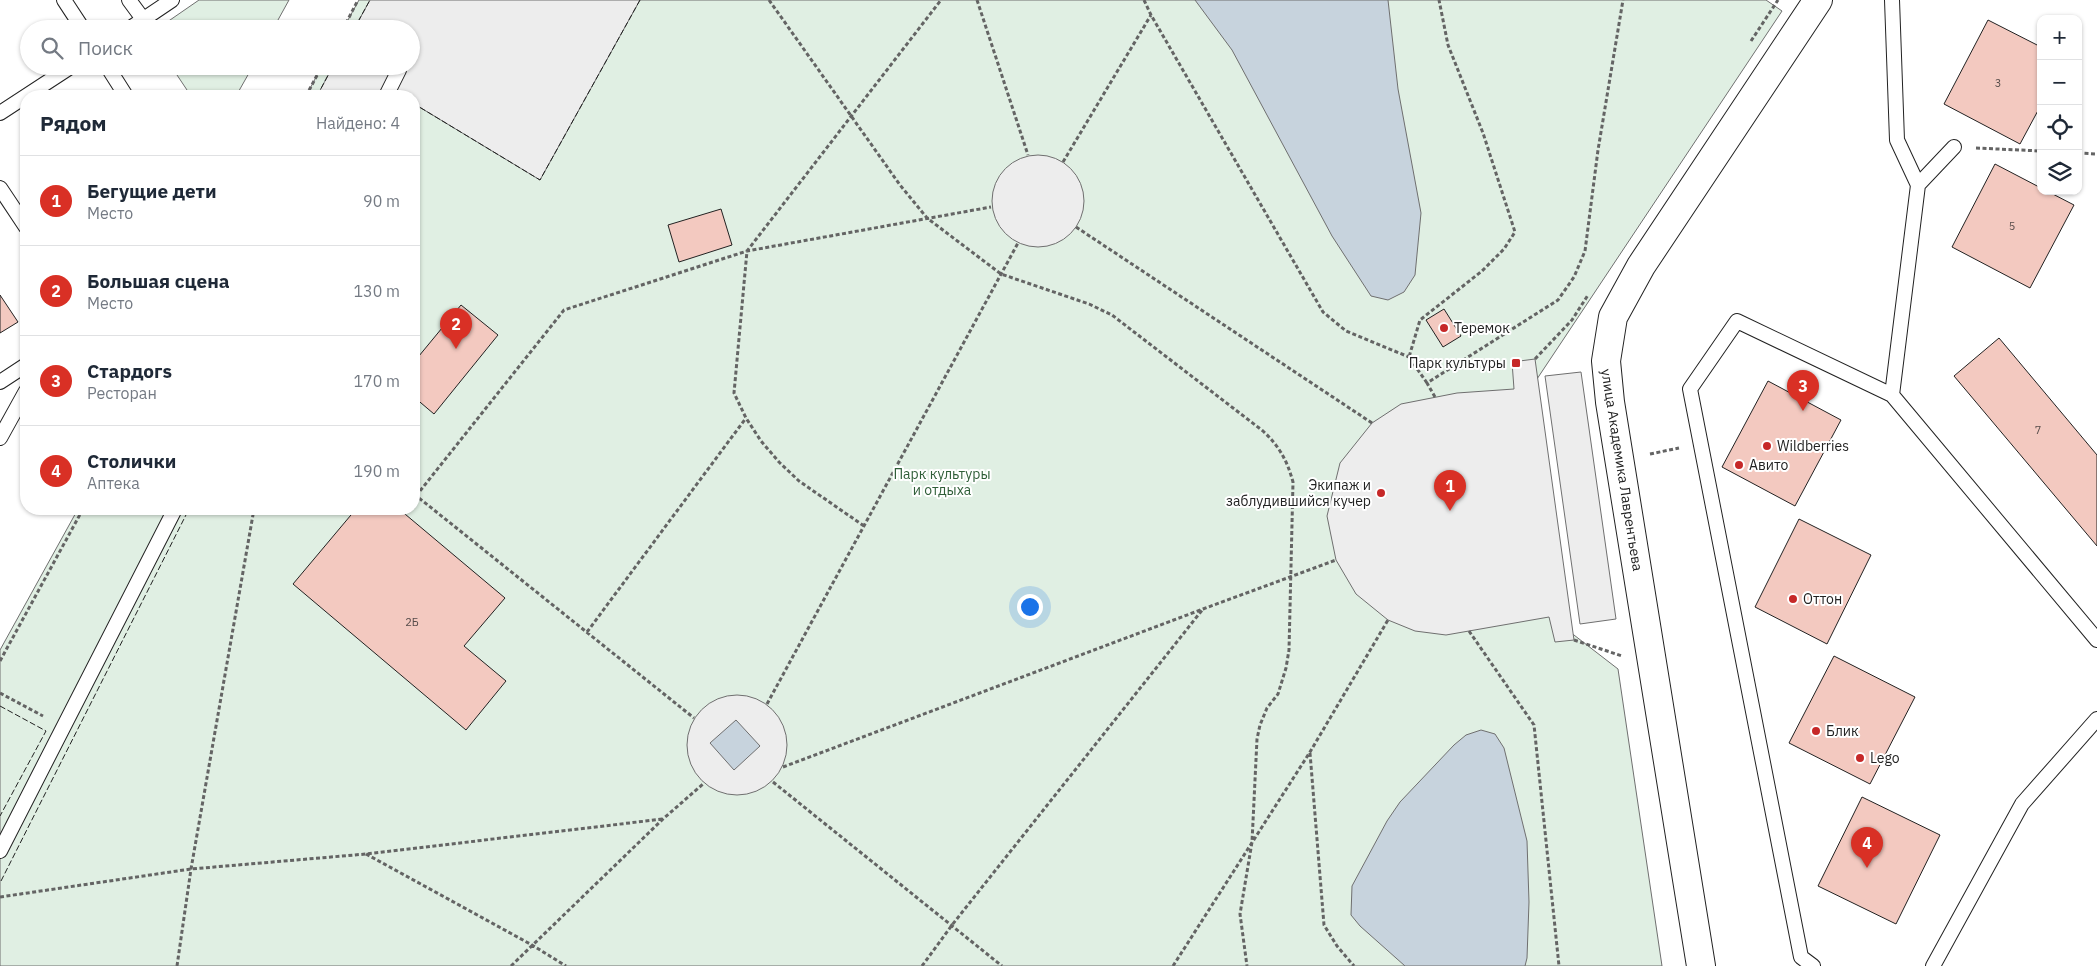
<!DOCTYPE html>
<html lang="ru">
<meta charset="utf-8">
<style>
body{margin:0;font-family:"IBM Plex Sans",sans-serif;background:#f2f2f3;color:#1f2937}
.controls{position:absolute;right:15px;top:15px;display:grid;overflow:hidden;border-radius:10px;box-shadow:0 1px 4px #0004}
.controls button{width:45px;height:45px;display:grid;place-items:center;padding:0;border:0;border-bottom:1px solid #e0e1e3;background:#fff;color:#1f2937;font:25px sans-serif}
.you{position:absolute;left:1029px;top:606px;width:18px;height:18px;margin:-12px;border:4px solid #fff;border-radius:50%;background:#1a73e8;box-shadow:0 0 0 8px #1a73e833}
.badge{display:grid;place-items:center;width:32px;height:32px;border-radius:50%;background:#d93025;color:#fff;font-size:16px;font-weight:700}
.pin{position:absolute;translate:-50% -41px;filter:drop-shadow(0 1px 2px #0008)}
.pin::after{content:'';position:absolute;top:26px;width:18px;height:15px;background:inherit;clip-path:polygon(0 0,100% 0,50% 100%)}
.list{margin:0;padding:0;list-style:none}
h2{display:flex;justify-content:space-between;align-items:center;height:65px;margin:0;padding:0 20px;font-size:21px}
h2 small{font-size:16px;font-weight:400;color:#747a83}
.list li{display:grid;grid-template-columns:32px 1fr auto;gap:15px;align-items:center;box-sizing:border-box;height:90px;padding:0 20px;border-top:1px solid #e0e1e3}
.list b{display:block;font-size:19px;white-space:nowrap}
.list p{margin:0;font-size:16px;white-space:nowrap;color:#747a83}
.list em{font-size:16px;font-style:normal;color:#747a83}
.icon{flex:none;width:28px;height:28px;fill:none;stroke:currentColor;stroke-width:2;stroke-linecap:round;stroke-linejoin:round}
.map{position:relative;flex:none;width:2097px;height:966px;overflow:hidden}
.search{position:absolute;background:#fff;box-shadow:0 1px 4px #0004;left:20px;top:20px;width:400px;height:55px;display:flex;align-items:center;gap:12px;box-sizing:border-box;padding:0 18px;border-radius:28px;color:#747a83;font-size:19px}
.panel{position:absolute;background:#fff;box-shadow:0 1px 4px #0004;left:20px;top:90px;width:400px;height:425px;border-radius:20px}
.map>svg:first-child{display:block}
.green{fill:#e0efe3;stroke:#6f6f6f}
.parking{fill:#ededed;stroke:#6f6f6f}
.water{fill:#c7d3dd;stroke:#6f6f6f}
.building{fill:#f3c9c0;stroke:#222}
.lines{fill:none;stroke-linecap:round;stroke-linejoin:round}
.service-casing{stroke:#222;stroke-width:16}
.tertiary-casing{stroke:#222;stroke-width:30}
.path{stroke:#646464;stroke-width:3;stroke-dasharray:4 2.5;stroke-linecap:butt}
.service{stroke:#fff;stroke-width:14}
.tertiary{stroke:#fff;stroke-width:28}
.fence{stroke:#222;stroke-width:1;stroke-dasharray:6 2.5;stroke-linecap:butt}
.poi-dot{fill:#c62828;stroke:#fff;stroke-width:2}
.labels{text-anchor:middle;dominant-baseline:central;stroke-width:4;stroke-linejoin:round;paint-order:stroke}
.number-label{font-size:11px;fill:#564c4a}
.poi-label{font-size:14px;fill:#222;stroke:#fff;text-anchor:start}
.street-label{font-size:14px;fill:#222;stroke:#fff}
.park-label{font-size:14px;fill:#2f5e38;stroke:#fff}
</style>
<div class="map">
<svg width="2097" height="966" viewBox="0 0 2097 966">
<rect width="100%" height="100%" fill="#fff"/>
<path class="green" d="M199,0h90l-16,29h-116z
M359,0h1407l16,11 -257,386 36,228 57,44 44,297h-1662v-316l78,-141h336v-413h-108l16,-30h89v-37h-68z
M171,66h82l-17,30h-45z"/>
<path class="parking" d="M370,0h270l-100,180 -124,-75 -2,3v-12h-97l16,-30h78v-37h-57z
M992 201a46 46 0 1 1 92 0a46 46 0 1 1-92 0Z
M1535,359l39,281 -19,2 -6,-25 -103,18 -31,-4 -27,-11 -32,-26 -20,-34 -9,-44 13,-53 32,-40 29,-19 56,-11 57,-4 -2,-27z
M1581,372l35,247 -36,5 -35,-248z
M687 745a50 50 0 1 1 100 0a50 50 0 1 1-100 0Z"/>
<path class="water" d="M1195,0h193l10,89 23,124 -6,62 -11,17 -16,8 -17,-4 -39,-60 -100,-186z
M736,720l24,26 -26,24 -24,-27z
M1481,730l14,4 9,14 23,93 2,61 -2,56 -2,8h-120l-45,-40 -9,-11 1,-29 35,-65 13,-19 54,-57 12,-10z"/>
<path class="building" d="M1988,20l53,27v58l-21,39 -76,-40z
M1995,164l46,24v3h6l27,14 -44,83 -78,-41z
M721,209l11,36 -53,17 -11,-37z
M0,295l18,27 -18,11z
M461,305l37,30 -64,79 -20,-17v-35z
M1444,309l17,27 -18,11 -17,-27z
M1999,338l98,117v91l-143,-170z
M1768,381l73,39 -46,86 -73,-39z
M356,509h43l106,89 -41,48 42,35 -40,49 -173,-146z
M1799,519l72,36 -44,89 -72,-37z
M1834,656l81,41 -45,87 -81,-41z
M1862,797l78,38 -44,89 -78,-38z"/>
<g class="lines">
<defs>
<path id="service" d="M64,0l19,29
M129,0l14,19
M129,29l43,-29
M107,66l19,30
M386,96l13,-26
M0,113l72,-47
M1918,185l36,-38
M0,188l26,39
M0,382l26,-17
M1892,395l205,245
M0,438l26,-47
M0,851l175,-342
M1813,966l-12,-9 -111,-568 47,-68 155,74 26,-210 -21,-45 -5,-140
M1933,966l89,-162 75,-85"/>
<path id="tertiary" d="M1701,966l-91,-564 -4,-41 7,-44 28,-51 177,-266"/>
</defs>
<use href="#service" class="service-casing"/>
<use href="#tertiary" class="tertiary-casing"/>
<path class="path" d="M769,0l131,185 27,33 74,56 88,30 23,11 151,116c16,15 24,29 30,51l-4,168 -3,18 -8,26 -11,14 -7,17 -3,14 -5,103 -12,72 7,52
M977,0l51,155
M1144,0l7,15 172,297 23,19 63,26
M343,29l15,-29
M1751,41l27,-41
M306,96l16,-30
M1976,148l65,3
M2078,153l19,1
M1063,162l88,-147
M1076,227l296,196
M1535,359l37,-39 16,-25
M1427,383l-18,-26 11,-37 62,-49 22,-22 11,-17 -32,-99 -35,-88 -9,-45
M1435,397l-8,-14 131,-83 16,-23 11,-26 13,-101 25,-150
M1650,454l29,-6
M414,494l280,224
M416,496l148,-186 183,-59 244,-44
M864,526l-65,-45 -20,-19 -18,-21 -15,-23 -12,-25 13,-142 194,-251
M1469,631l65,94 25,241
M587,632l159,-214
M1574,640l48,16
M0,661l83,-152
M0,693l43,23
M767,704l251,-461
M1310,753l14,172 13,21 17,20
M783,767l420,-158 133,-49
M773,782l229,184
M366,854l166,91 34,21
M0,897l191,-28 175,-15 297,-35
M177,966l14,-97 63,-360
M511,966l152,-147 40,-35
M922,966l30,-41 251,-316
M1173,966l137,-214 78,-132"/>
<use href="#service" class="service"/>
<use href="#tertiary" class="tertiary"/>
<path class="fence" d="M354,29l16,-29
M317,96l16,-30
M414,108l2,-3 124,75 100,-180
M0,706l46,25 -46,85
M1,881l188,-372"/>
</g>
<g class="poi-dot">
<circle cx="1444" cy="328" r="5"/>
<rect x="1511" y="358" width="10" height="10" rx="2.5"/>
<circle cx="1767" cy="446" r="5"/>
<circle cx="1739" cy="465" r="5"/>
<circle cx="1381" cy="493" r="5"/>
<circle cx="1793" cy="599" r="5"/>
<circle cx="1816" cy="731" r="5"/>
<circle cx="1860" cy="758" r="5"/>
</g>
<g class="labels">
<g class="number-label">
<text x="1998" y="83">3</text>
<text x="2012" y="226">5</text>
<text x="2038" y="430">7</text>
<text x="412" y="622">2Б</text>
</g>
<g class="poi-label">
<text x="1454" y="328">Теремок</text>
<text x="1506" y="363" text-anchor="end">Парк культуры</text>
<text x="1777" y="446">Wildberries</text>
<text x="1749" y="465">Авито</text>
<text x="1371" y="485" text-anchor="end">Экипаж и<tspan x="1371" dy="16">заблудившийся кучер</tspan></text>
<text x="1803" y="599">Оттон</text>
<text x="1826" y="731">Блик</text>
<text x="1870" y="758">Lego</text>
</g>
<g class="street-label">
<text transform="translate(1622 470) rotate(81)">улица Академика Лаврентьева</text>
</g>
<g class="park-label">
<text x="942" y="474">Парк культуры<tspan x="942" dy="16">и отдыха</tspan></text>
</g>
</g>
</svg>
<div class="controls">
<button>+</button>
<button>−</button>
<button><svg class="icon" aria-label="locate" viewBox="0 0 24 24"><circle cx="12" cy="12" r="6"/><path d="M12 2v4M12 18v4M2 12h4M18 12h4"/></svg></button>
<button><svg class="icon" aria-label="layers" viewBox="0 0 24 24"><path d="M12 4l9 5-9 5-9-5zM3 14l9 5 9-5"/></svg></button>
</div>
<div class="you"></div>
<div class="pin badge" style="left:1450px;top:511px">1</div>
<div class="pin badge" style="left:456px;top:349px">2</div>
<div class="pin badge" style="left:1803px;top:411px">3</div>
<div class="pin badge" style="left:1867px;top:868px">4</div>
<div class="search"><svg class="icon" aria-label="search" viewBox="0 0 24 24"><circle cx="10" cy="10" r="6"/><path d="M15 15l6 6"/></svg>Поиск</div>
<section class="panel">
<h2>Рядом<small>Найдено: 4</small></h2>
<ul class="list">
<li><span class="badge">1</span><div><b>Бегущие дети</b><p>Место</p></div><em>90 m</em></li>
<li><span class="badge">2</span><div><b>Большая сцена</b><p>Место</p></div><em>130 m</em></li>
<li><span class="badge">3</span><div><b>Стардогs</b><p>Ресторан</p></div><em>170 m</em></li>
<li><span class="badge">4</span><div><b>Столички</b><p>Аптека</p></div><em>190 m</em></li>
</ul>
</section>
</div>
